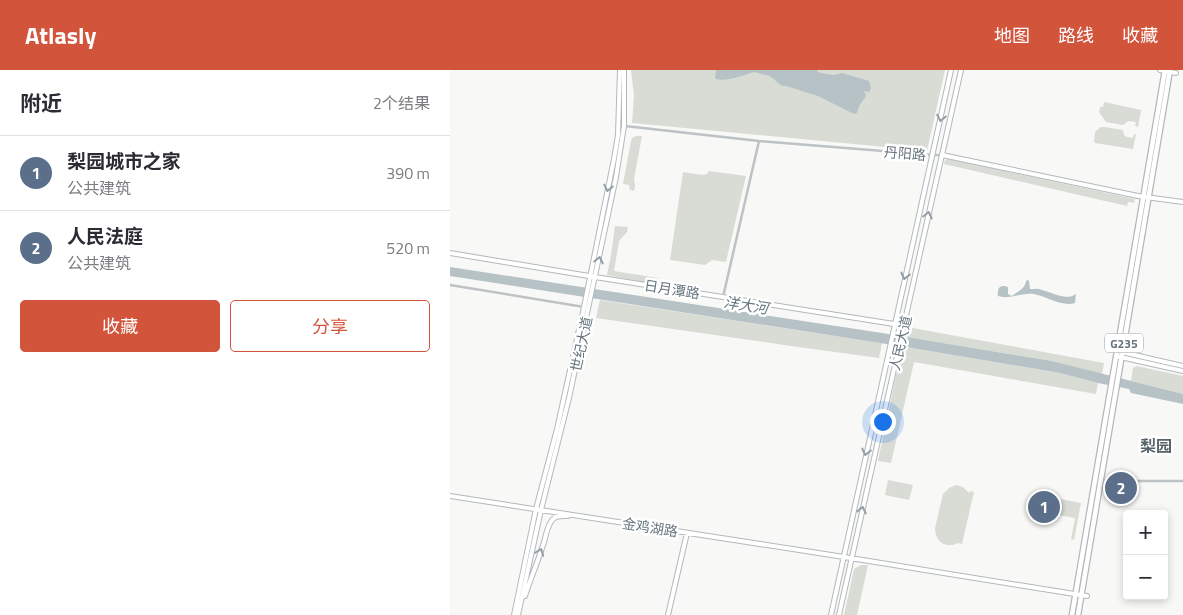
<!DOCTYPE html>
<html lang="zh">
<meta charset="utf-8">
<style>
body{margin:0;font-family:"Titillium Web","Noto Sans SC",sans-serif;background:#f7f7f7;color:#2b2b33}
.controls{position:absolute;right:15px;bottom:15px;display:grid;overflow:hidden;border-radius:5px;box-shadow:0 2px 8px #0003}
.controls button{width:45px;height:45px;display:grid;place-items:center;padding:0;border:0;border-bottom:1px solid #e1e1e2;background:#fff;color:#2b2b33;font:25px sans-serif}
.you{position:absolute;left:432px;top:351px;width:18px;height:18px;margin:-12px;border:4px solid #fff;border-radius:50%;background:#1a73e8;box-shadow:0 0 0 8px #1a73e833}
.badge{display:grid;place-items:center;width:32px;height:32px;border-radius:50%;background:#d2543b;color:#fff;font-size:16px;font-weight:700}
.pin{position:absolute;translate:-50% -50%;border:2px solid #fff;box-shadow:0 1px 5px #0006}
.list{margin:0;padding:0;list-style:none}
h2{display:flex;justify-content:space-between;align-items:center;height:65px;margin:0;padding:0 20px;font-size:21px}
h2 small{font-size:16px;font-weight:400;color:#7c7c81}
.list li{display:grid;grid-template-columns:32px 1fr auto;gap:15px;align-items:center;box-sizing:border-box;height:75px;padding:0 20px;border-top:1px solid #e1e1e2}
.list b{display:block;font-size:19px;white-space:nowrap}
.list p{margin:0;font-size:16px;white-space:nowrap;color:#7c7c81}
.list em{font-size:16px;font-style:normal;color:#7c7c81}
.actions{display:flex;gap:10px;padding:15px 20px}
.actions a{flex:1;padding:11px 0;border:1px solid #d2543b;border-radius:5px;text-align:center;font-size:18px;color:#d2543b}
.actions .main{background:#d2543b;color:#fff}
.map{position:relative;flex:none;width:733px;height:545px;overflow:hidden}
header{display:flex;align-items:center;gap:30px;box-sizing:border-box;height:70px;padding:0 25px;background:#d2543b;color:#fff}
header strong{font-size:24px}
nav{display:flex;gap:28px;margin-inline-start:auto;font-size:18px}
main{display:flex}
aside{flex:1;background:#fff}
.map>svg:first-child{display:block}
.green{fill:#d8dcd5}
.water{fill:#b6c2c6}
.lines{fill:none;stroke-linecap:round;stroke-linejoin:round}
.secondary-casing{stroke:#b2b8bc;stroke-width:6}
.highway-casing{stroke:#b3b7ba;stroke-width:7}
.street{stroke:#bdc2c5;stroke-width:2.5}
.secondary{stroke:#fff;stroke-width:4}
.highway{stroke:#fff;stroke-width:4.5}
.oneway{stroke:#949ea5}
.labels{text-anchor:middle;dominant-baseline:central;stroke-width:5;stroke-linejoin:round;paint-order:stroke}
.shield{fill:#fff;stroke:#949ea5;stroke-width:1}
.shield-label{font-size:12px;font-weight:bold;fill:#66757e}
.street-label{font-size:14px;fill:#66757e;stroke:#fff}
.water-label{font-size:15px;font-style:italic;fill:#667a7f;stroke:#fff}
.quarter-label{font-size:16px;font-weight:bold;fill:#576369;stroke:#fff}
</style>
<header>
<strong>Atlasly</strong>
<nav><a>地图</a><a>路线</a><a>收藏</a></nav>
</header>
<main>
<aside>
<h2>附近<small>2个结果</small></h2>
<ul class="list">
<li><span class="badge" style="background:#5c6f8a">1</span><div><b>梨园城市之家</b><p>公共建筑</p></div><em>390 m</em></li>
<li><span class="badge" style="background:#5c6f8a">2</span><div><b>人民法庭</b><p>公共建筑</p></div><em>520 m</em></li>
</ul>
<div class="actions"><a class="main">收藏</a><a>分享</a></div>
</aside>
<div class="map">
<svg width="733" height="545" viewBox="0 0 733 545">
<rect width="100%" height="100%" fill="#f8f8f6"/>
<path class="green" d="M181,0h314l-18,81 -295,-28 2,-27z
M654,32l37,8 -3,17 -3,-1 1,-4 -8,-1 -5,4 -17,-3 -7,-10 1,-5h3z
M651,57h4l18,3 1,5 3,2 6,1 1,-4h2l-3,15 -38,-6 -1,-2 1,-9z
M186,66h6l-8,43 1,6 -1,6 -4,-1 -1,-5 -6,-1 8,-43 1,-3z
M498,89l187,40 -1,4 -6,-1 -1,4 -183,-42 1,-4z
M259,101l37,5 -20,86 -14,-2 -7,5 -35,-5 13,-88 19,3 5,-1z
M165,156l13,1 -1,5 -8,9 -5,30 44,7 -6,6 -45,-9 4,-20z
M150,230l282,43 -3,15 -81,-11 -202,-29z
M457,257l197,36 -2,11 -50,-13 -147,-24z
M452,277h4l154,26 38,10 -2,11 -182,-32 -23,101 -13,-2z
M687,296l46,10v18l-52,-13 2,-13z
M438,410l25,5 -4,15 -24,-5z
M506,415l7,2 6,6 1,-2 4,1 -12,52 -4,-1c-12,6 -23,-1 -23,-15l8,-34 6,-6z
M611,429l20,4 -7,37 -3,-1 4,-21 -17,-3z
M411,495h7l-11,50h-13l10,-46z"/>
<path class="water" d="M266,0h101l1,2 8,2 8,1 8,-2 27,8 2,7 -2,4 -5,-1 2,5 -7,10 -2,7 -3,1 -36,-18 -32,-10h-4l-12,-10 -16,-4c-10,3 -27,10 -38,7l-1,-1z
M0,197l432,66 170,28 131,33v10l-52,-11 -2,-4 -31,-6 -38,-10 -154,-26 -456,-71z
M578,210l1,1 1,8c4,0 8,-1 12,1 12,3 24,11 34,4l-1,9c-13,4 -27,-6 -41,-9 -13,-2 -24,6 -36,2 -1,-8 2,-12 10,-9v7l4,2c6,-5 13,-7 14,-15z"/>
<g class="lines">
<defs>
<path id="secondary" d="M710,0l16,3
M492,85l196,41 45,6
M0,183l145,24 299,47
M667,281l66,15
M666,286l67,15
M0,426l394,61 243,39
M75,526c5,-16 12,-32 17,-48 4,-9 4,-22 11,-29 4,-4 9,-3 15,-3
M64,545l22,-106 21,-80 27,-122 30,-148 4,-24 2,-65
M68,545l23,-105 28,-112 47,-221 8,-51v-56
M218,545l19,-82
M381,545l120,-545
M389,545l122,-545"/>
<path id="highway" d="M622,545l93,-545
M628,545l92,-545"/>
</defs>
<use href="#secondary" class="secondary-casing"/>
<use href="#highway" class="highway-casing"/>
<path class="street" d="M175,56l134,15 174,14h9
M0,215l134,22
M273,227l36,-156
M645,411h88"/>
<use href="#secondary" class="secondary"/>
<use href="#highway" class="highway"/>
</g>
<defs><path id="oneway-chevron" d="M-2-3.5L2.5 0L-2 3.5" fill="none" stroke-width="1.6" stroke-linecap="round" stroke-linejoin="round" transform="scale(1.25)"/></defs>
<g class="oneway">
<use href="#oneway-chevron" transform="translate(491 48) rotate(102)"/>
<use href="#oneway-chevron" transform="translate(158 118) rotate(102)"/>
<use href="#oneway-chevron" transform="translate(478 145) rotate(-77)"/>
<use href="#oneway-chevron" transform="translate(149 190) rotate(-78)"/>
<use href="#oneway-chevron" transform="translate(455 206) rotate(103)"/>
<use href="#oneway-chevron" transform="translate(416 382) rotate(103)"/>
<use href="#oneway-chevron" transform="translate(412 440) rotate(-77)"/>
<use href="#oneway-chevron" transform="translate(90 482) rotate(-69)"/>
</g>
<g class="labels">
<rect class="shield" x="655" y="263.5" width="38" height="19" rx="4"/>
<g class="shield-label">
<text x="674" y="273">G235</text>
</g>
<g class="street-label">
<text transform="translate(455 83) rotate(5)">丹阳路</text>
<text transform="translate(222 219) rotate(9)">日月潭路</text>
<text transform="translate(450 273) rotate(-77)">人民大道</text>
<text transform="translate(131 274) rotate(-78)">世纪大道</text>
<text transform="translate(200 457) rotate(9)">金鸡湖路</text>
</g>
<g class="water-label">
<text transform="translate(296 235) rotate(9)">洋大河</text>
</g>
<g class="quarter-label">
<text x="706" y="376">梨园</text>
</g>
</g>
</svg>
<div class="controls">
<button>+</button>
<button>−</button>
</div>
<div class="you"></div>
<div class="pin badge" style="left:594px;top:437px;background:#5c6f8a">1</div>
<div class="pin badge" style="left:671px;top:418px;background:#5c6f8a">2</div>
</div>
</main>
